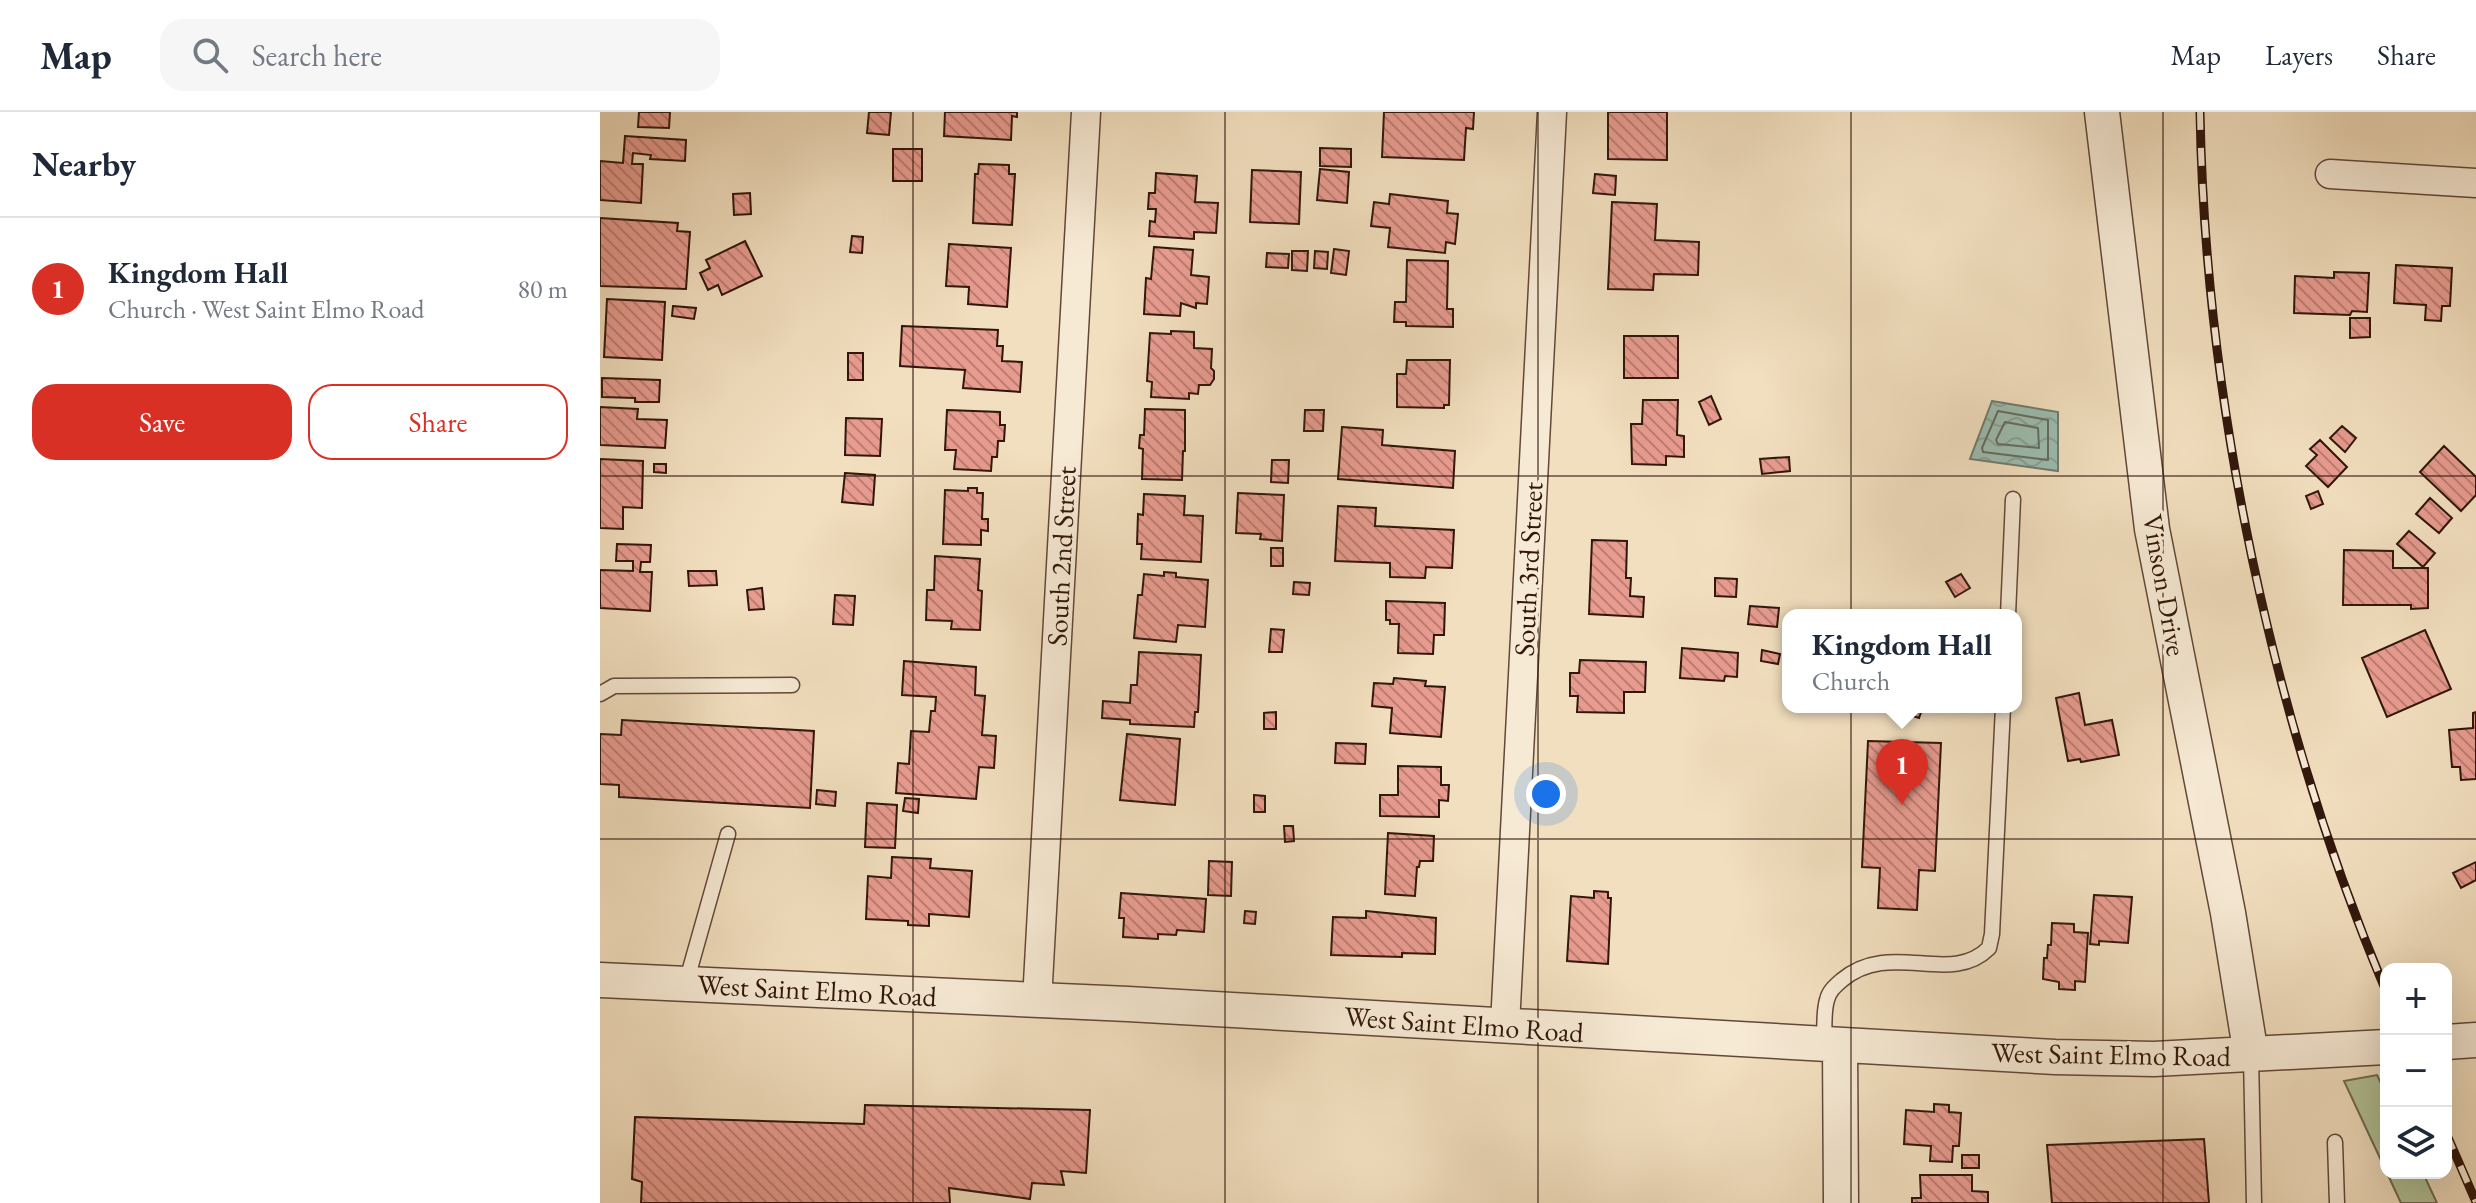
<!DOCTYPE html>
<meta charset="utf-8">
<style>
body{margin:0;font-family:"EB Garamond",serif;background:#f6f6f7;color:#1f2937}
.controls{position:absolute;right:24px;bottom:24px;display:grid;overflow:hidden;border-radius:16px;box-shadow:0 8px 32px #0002}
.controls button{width:72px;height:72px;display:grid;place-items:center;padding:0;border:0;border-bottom:2px solid #e0e1e3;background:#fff;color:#1f2937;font:40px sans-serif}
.you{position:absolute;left:946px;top:682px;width:28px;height:28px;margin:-20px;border:6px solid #fff;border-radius:50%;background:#1a73e8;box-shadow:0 0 0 12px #1a73e833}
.badge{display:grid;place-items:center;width:52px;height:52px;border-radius:50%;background:#d93025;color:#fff;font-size:26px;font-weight:700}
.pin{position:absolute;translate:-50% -66px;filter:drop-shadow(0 2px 4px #0008)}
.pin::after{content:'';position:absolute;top:42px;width:28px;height:24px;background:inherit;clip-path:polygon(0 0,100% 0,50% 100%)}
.popup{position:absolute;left:1182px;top:497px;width:240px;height:104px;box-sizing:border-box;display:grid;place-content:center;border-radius:16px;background:#fff;filter:drop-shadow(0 2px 6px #0005);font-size:26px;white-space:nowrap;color:#747a83}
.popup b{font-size:30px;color:#1f2937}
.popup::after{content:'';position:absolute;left:50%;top:100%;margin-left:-16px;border:16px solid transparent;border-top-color:#fff}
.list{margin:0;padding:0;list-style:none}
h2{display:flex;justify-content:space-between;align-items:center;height:104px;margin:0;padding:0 32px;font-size:34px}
h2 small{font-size:26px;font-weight:400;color:#747a83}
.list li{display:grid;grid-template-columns:52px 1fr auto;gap:24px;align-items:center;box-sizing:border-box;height:144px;padding:0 32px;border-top:2px solid #e0e1e3}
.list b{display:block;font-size:30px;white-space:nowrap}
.list p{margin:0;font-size:26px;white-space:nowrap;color:#747a83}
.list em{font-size:26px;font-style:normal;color:#747a83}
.actions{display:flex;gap:16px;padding:24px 32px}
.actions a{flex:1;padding:18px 0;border:2px solid #d93025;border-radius:24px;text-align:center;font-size:28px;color:#d93025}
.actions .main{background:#d93025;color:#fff}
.icon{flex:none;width:44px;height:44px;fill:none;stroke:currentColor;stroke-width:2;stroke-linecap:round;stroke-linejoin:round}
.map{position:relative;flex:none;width:1876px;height:1091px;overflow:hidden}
header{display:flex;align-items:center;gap:48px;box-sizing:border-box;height:112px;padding:0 40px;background:#fff;border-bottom:2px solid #e0e1e3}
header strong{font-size:38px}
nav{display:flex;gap:44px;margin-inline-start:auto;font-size:28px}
.search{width:560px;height:72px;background:#f6f6f7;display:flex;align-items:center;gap:20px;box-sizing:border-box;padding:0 28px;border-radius:24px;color:#747a83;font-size:30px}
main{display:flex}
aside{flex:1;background:#fff}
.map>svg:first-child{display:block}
.grass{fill:#b4c397;stroke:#726c51;stroke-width:2}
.water{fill:url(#water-waves);stroke:#717a6e;stroke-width:2}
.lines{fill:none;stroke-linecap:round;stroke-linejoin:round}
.shore{stroke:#666a5e;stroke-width:2}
.building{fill:url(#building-back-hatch);stroke:#31160b;stroke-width:2}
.service-casing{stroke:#614838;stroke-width:17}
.minor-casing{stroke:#614838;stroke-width:31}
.tertiary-casing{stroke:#614838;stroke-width:37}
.service{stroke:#f7ead5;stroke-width:14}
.minor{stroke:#f7ead5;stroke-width:28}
.tertiary{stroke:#f7ead5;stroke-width:34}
.rail-casing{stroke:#31160b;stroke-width:9}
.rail{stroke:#f7ead5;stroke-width:6;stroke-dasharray:18;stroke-linecap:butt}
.grid{fill:none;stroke:#31160b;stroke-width:2;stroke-opacity:0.55}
.labels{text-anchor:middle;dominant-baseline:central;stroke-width:7;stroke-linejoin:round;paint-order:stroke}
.street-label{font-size:28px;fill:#31160b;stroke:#f7ead5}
</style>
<header>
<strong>Map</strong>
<div class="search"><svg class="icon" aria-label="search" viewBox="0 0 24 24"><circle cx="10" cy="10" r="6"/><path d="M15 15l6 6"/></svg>Search here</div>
<nav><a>Map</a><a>Layers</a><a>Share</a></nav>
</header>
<main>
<aside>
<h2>Nearby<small></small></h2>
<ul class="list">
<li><span class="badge">1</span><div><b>Kingdom Hall</b><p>Church · West Saint Elmo Road</p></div><em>80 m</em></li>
</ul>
<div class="actions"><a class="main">Save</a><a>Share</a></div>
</aside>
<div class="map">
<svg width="1876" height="1091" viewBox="0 0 1876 1091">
<defs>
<pattern id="water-waves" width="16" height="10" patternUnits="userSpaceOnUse" patternTransform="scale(2)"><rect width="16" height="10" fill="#9bbdb0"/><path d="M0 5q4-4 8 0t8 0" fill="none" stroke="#86a296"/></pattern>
<pattern id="building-back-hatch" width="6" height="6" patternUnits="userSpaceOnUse" patternTransform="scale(2)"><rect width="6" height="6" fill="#e89c90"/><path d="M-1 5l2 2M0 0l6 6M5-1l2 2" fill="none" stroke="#bd7e74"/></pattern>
</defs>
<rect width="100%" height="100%" fill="#f2dfbf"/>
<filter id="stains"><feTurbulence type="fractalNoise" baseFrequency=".0025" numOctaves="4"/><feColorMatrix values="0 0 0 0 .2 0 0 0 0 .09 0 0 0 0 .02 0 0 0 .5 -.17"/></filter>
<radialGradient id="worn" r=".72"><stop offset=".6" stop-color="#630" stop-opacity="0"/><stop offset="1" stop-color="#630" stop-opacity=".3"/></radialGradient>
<path class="grass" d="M1777,963l9,19v77l-42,-90z
M1787,1061h36l14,30h-36z"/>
<path class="water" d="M1392,289l66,11v59l-88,-12z"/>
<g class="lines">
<path class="shore" d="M1398,299l50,9v40l-65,-8 -1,-4z
M1405,310l33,6 1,20 -41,-4 -2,-4z"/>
</g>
<path class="building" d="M39,0h31l-1,16 -31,-1z
M269,0h22l-2,23 -22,-2z
M345,0h72v5l-5,-1 -1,24 -67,-4z
M784,0h90l-1,17 -7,-1 -2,32 -82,-3z
M1008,0h59v48l-59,-1z
M25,24l61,4 -1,21 -35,-2 1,-4 -18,-2 -1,11h11l-2,39 -41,-3v-39l23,2z
M720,36l31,1v18l-31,-1z
M293,37h29v32h-29z
M379,52l30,1v9h6l-3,51 -39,-2 2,-49h3z
M720,57l29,3 -2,31 -30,-3z
M652,58l49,2 -2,52 -49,-2z
M556,61l41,3 -2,26 23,1 -2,30 -22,-1v7l-45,-3 1,-15 5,1 1,-13h-8l1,-16h6z
M995,62l21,2 -1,19 -22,-2z
M150,81l1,21 -17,1 -1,-21z
M790,82l58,7 -1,12 11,1 -3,30 -9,-2 -1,11 -57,-6 2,-19 -19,-2 3,-24 15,2z
M1012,90l45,2 -2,36 44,2 -1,33 -44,-1 -1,16 -45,-1z
M0,106l78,5 -1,8 13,1 -4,57 -86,-3z
M252,124l11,1 -1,16 -12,-1z
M145,129l17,35 -40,19 -4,-10 -10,5 -8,-17 10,-5 -4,-8z
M349,132l62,4 -4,59 -39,-3 1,-17 -23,-1z
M554,135l39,3 -2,25 18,2 -2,27 -11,-1v5l-15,-5 -1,13 -36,-2 2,-36 5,1z
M734,137l15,2 -3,24 -15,-2z
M692,139h16l-1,20 -15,-1z
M715,139l13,1 -1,17 -13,-1z
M667,141l22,1 -1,14 -22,-1z
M807,148l41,1 -1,48h6v18l-47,-1v-4h-12l1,-20h11z
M1796,153l56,3 -2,38h-8l-1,15 -16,-1 1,-15 -32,-2z
M1734,160l35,1 -2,39 -15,-1 -2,4 -56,-2 1,-37 39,2z
M7,187l58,3 -3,58 -58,-3z
M73,194l23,2 -2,11 -22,-3z
M1750,206h20v19l-20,1z
M302,214l96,4 -1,16h6l-1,15 20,1 -2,30 -57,-4 2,-18 -65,-4z
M571,219l23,1v16l18,1 -1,19 3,3v8l-4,6h-11l-1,9 -9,-1v6l-38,-2 1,-15 -5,-1 3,-48 21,1z
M1024,224h54v42h-54z
M248,241h15v27h-15z
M807,248h43l-1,45h-5v3l-47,-1v-33h9z
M2,266l58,2 -1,22h-24v-4l-33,-1z
M1111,284l10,23 -12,6 -10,-23z
M1043,288h35l-1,35 7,1v21l-18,-1v9l-34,-1 -1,-40h11z
M0,295l38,2 -1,10 30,1 -2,28 -65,-3z
M545,297l40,1v41h-2l-1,29 -40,-1 1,-30 -4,-1 1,-13h4z
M347,298l53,2v13h5l-1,16h-6l-1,16h-5l-1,14 -37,-2 2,-19h-11z
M705,298h19l-1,21h-19z
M246,306l36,1 -2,37 -35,-1z
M1742,314l14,12 -11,14 -15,-14z
M742,315l41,3 -1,15 73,6 -2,37 -115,-9z
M1720,328l27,27 -19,20 -22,-21 11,-11 -7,-6z
M1844,334l32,31v18l-15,16 -41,-39z
M1189,345l1,14 -28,3 -2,-15z
M0,347l43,2 -1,47 -19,-1v22l-23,-1z
M672,348h17l-1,23 -17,-1z
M54,352h12v9l-12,-1z
M245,361l30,2 -2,30 -31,-3z
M368,376h9v5h6l-1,26h6v12l-7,-1v15l-38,-1 2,-54 23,1z
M1718,379l5,13 -12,5 -5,-13z
M638,381l46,2 -2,46 -22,-2 1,-5 -25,-1z
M544,382l41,2 -1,19 19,1 -2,46 -60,-3 1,-15h-5l1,-30 5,1z
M1830,386l22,20 -13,15 -23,-19z
M738,394l38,2 -1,18 79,4 -2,38 -26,-1 -1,11 -35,-1v-14l-55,-2z
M1809,419l26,22 -12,14 -26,-23z
M992,428l35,1 -1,37h5l-1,18 14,1 -1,20 -54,-3z
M17,432l34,1 -1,17h-9l-1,10h12l-2,39 -50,-3v-38l33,1v-10h-17z
M671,436h12v18h-12z
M1744,438l49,1v17h35v40l-17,1v-4h-68z
M335,444l45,3 -2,31 4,1 -2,39 -29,-1 1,-8 -26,-1 1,-30h7z
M88,459h28l1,14 -28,1z
M564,460l12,1v4l32,3 -3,47 -27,-2 -2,17 -42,-4 4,-43h4l2,-21 20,2z
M1361,462l9,14 -15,9 -9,-15z
M1115,466l22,1 -1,18 -21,-1z
M694,470l16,1 -1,12 -16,-1z
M162,476l2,21 -15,1 -2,-20z
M235,483l20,1 -2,29 -20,-1z
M786,489l59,2 -1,32h-10l-1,19 -35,-1 1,-29h-9v-4h-4z
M1150,494l29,2 -2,19 -29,-3z
M671,517l13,1 -2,22h-13z
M1825,518l26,59 -64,28 -25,-59z
M1082,536l56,5 -1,24 -12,-1 -1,5 -44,-3z
M1162,538l18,4 -2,10 -17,-3z
M539,540l62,3 -3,57h-3l-1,15 -64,-3v-4l-28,-2 1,-17 27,2 1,-18h6z
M980,548l66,2 -1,30h-21v21l-47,-1 1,-16h-8v-23h9z
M304,549l72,6 -1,28 10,1 -3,39 14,1 -2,32 -15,-1 -3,32 -80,-6 2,-30 11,1 2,-33 18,1 2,-21h4l1,-14 -34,-2z
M794,566l32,3 -1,5 20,1 -4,50 -51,-4 2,-25 -20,-2 2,-23 19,1z
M1479,581l6,32 27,-5 7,35 -38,7 -1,-3 -12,2 -12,-63z
M1285,595h38l-4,11z
M676,600v17h-12v-16z
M1876,600v67l-15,1 -1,-13h-8l-3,-37 24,-2v-15z
M22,608l192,11 -4,77 -191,-11v-12l-19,-1v-50l21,1z
M527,622l53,5 -5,66 -55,-5z
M1268,629l73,2 -6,128 -16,-1 -2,40 -39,-2 2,-40 -18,-1z
M736,631l30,1 -1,20 -30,-1z
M798,654l43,1v18h8l-1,16 -9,-1v17l-59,-1v-21h18z
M217,678l19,2 -1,14 -19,-2z
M654,683l11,1v16h-11z
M305,686l14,1 -1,14 -15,-2z
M267,691l30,2 -2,43 -30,-1z
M684,714h9l1,15 -9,1z
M788,721l46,3 -1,25h-13l-1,6h-2l-2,29 -30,-2z
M292,745l39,2 -1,9 42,3 -3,46 -40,-3v12l-21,-1v-4l-42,-2 2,-43 23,2z
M609,749l23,1 -1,34 -23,-1z
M1876,750v18l-15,8 -8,-15z
M994,779l14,1v6h3l-3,66 -41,-3 4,-65 23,2z
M521,781l85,6 -2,33 -27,-2 -1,5 -18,-1v5l-35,-2 1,-19h-5z
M1494,783l38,2 -4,46 -29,-2v4l-9,-1z
M645,799l11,1 -1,12 -11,-1z
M766,799l70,7 -1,36 -33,-1v4l-71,-2 2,-38 33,1z
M1452,811l22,1v8l14,1 -3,49 -10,-1v9l-16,-1v-7l-16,-3 1,-21h3l1,-13h3z
M1334,992l15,1v7l12,1 -2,33h-6l-1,16 -22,-1 1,-15 -27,-2 2,-34 28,2z
M265,993l225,5 -4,63 -25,-2 3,14 -32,-2 -2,16 -81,-11 1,15h-309l1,-21 -10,-3 3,-62 229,7z
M1604,1027l5,64h-157l-5,-58z
M1362,1043h17v13h-17z
M1320,1063h52v16l16,1v11h-76v-5h9z"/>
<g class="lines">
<defs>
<path id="service" d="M1408,503l5,-116
M0,582l14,-8 178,-1
M86,871l42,-149
M1224,932c1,-14 -1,-31 3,-44 2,-9 8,-14 15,-20 49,-41 108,7 147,-32l3,-14 11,-227
M1651,944l3,147
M1735,1030l2,61"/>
<path id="minor" d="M1730,62l146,9
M437,889l49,-889
M905,913l47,-913"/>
<path id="tertiary" d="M1502,0l50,417 76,384 23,142
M0,868l528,24 927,53 99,2 232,-12
M1846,930l30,-2
M1240,933l1,158"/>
</defs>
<use href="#service" class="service-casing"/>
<use href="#minor" class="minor-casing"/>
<use href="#tertiary" class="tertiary-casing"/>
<use href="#service" class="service"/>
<use href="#minor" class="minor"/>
<use href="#tertiary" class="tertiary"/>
<defs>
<path id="rail" d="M1600,0c5,289 73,613 186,879
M1846,1021l30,69"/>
</defs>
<use href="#rail" class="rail-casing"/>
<use href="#rail" class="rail"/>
</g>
<path class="grid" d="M313,0v1091M625,0v1091M938,0v1091M1251,0v1091M1563,0v1091M0,364h1876M0,727h1876"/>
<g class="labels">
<g class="street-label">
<text transform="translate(461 444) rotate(-87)">South 2nd Street</text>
<text transform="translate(928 457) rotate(-87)">South 3rd Street</text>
<text transform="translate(1565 473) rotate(80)">Vinson Drive</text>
<text transform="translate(217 878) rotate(3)">West Saint Elmo Road</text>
<text transform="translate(864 912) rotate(4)">West Saint Elmo Road</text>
<text transform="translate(1511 942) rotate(1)">West Saint Elmo Road</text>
</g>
</g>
<rect width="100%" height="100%" filter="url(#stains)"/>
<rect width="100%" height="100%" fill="url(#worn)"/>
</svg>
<div class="controls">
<button>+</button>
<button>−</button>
<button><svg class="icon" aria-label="layers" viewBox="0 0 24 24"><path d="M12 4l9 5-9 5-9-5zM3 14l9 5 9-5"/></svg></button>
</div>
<div class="you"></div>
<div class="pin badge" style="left:1302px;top:693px">1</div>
<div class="popup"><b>Kingdom Hall</b>Church</div>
</div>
</main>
